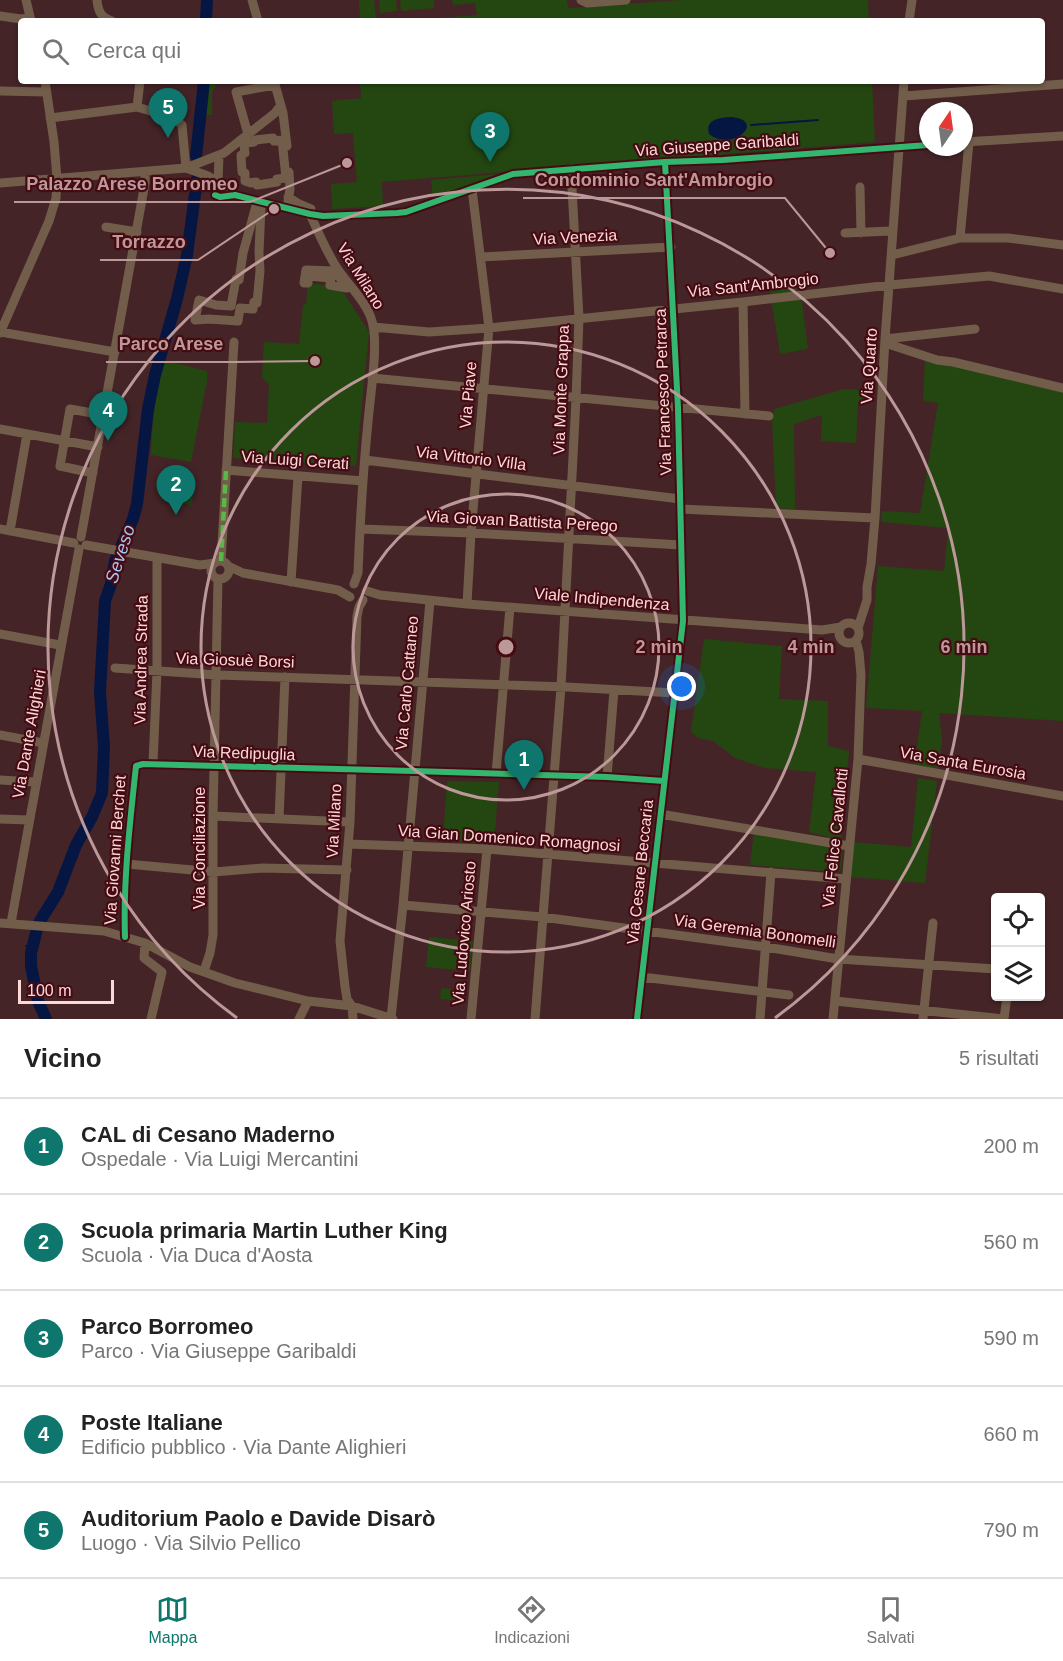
<!DOCTYPE html>
<html lang="it">
<meta charset="utf-8">
<style>
body{margin:0;font-family:Helvetica,sans-serif;background:#f2f2f2;color:#222}
.controls{position:absolute;right:18px;bottom:18px;display:grid;overflow:hidden;border-radius:6px;box-shadow:0 2px 4px #0004}
.controls button{width:54px;height:54px;display:grid;place-items:center;padding:0;border:0;border-bottom:2px solid #e0e0e0;background:#fff;color:#222;font:30px sans-serif}
.compass{position:absolute;left:919px;top:102px;width:54px;height:54px;border-radius:50%;background:#fff;box-shadow:0 2px 4px #0004;rotate:13deg}
.scale{position:absolute;left:18px;bottom:15px;width:96px;box-sizing:border-box;padding-left:6px;border:3px solid #fed7d7;border-top:0;font-size:16px;line-height:21px;white-space:nowrap;color:#fed7d7;-webkit-text-stroke:4px #450b13;paint-order:stroke}
.you{position:absolute;left:682px;top:687px;width:21px;height:21px;margin:-15px;border:4px solid #fff;border-radius:50%;background:#1a73e8;box-shadow:0 0 0 9px #1a73e833}
.badge{display:grid;place-items:center;width:39px;height:39px;border-radius:50%;background:#0f766e;color:#fff;font-size:20px;font-weight:700}
.pin{position:absolute;translate:-50% -50px;filter:drop-shadow(0 2px 3px #0008)}
.pin::after{content:'';position:absolute;top:32px;width:21px;height:18px;background:inherit;clip-path:polygon(0 0,100% 0,50% 100%)}
.list{margin:0;padding:0;list-style:none}
h2{display:flex;justify-content:space-between;align-items:center;height:78px;margin:0;padding:0 24px;font-size:26px}
h2 small{font-size:20px;font-weight:400;color:#767676}
.list li{display:grid;grid-template-columns:39px 1fr auto;gap:18px;align-items:center;box-sizing:border-box;height:96px;padding:0 24px;border-top:2px solid #e0e0e0}
.list b{display:block;font-size:22px;white-space:nowrap}
.list p{margin:0;font-size:20px;white-space:nowrap;color:#767676}
.list em{font-size:20px;font-style:normal;color:#767676}
.icon{flex:none;width:33px;height:33px;fill:none;stroke:currentColor;stroke-width:2;stroke-linecap:round;stroke-linejoin:round}
.map{position:relative;flex:none;width:1063px;height:1019px;overflow:hidden}
.search{position:absolute;background:#fff;box-shadow:0 2px 4px #0004;left:18px;right:18px;top:18px;height:66px;display:flex;align-items:center;gap:15px;box-sizing:border-box;padding:0 21px;border-radius:6px;color:#767676;font-size:22px}
.sheet{height:558px;background:#fff}
nav{display:flex;justify-content:space-around;align-items:center;box-sizing:border-box;height:84px;border-top:2px solid #e0e0e0;background:#fff;font-size:16px;color:#767676}
nav a{display:grid;justify-items:center;gap:3px}
nav .on{color:#0f766e}
.map>svg:first-child{display:block}
.green{fill:#244711}
.water{fill:#061642}
.lines{fill:none;stroke-linecap:round;stroke-linejoin:round}
.stream{stroke:#061642;stroke-width:2}
.river{stroke:#061642;stroke-width:12}
.minor{stroke:#715d4a;stroke-width:9}
.quiet{stroke:#58b947;stroke-width:4.5;stroke-dasharray:9 4.5;stroke-linecap:butt}
.cycleway-casing{stroke:#450b13;stroke-width:10}
.cycleway{stroke:#33b770;stroke-width:6}
.ring{fill:none;stroke:#bd9899;stroke-width:3}
.labels{text-anchor:middle;dominant-baseline:central;stroke-width:4.5;stroke-linejoin:round;paint-order:stroke}
.street-label{font-size:16px;fill:#fed7d7;stroke:#450b13}
.water-label{font-size:18px;font-style:italic;fill:#a7c6f6;stroke:#450b13}
.centre{fill:#bd9899;stroke:#450b13;stroke-width:3}
.ring-label{font-size:18px;text-anchor:middle;font-weight:bold;fill:#bd9899;stroke:#450b13;stroke-width:4.5;stroke-linejoin:round;paint-order:stroke}
.leader{fill:none;stroke:#bd9899;stroke-width:2}
.callout-dot{fill:#bd9899;stroke:#450b13;stroke-width:2}
.callout-label{font-size:18px;text-anchor:middle;font-weight:bold;fill:#bd9899;stroke:#450b13;stroke-width:4.5;stroke-linejoin:round;paint-order:stroke}
</style>
<div class="map">
<svg width="1063" height="1019" viewBox="0 0 1063 1019">
<rect width="100%" height="100%" fill="#442427"/>
<path class="green" d="M359,0h15l2,18 -16,1z
M379,0h17l1,11 -17,2z
M400,0h34v8l-33,3z
M452,0h115l1,8 113,-8h187l1,21h-473l81,-6 -2,-12 -22,2z
M208,81h8l-1,8 -3,1v25h-6z
M360,81h512l3,61 -493,40 1,24 -51,3 -1,-25 26,-2 -4,-49 -19,1 -2,-33 29,-3z
M511,173l-78,24 -2,-17z
M795,277l2,18h4l7,54 -28,5 -11,-69z
M308,283l32,4 29,45 -13,134 -123,-8 2,-36 32,1 2,-39 -7,-6 2,-36 35,2 4,-39 3,-1z
M925,359l138,33v329l-124,-8 3,26 -4,31 -24,-4 8,-55 -56,-3 12,-142 66,5 4,-43 -67,-6 1,-11 38,2 18,-110 -15,-2z
M163,360l44,11v10l-16,81 -40,-7c1,-33 5,-64 12,-95z
M844,389l22,1 -2,12 -6,2 -2,39 -35,-2 1,-26 -28,9 1,85 -19,-1 -4,-88 2,-11z
M172,488l22,4 -3,13 -22,-4z
M704,639l78,7 -3,53 49,2v45l21,5 -8,89 -32,-8 7,-60 -51,-4 -30,-10 -22,-17 -15,-3 -7,-6z
M918,778l19,3 -12,102 -75,-6 3,-35 58,5z
M447,781l52,1 -5,62 -51,-3z
M754,832l89,16 -2,21 -3,3 -88,-7z
M429,937l44,4 -3,30 -44,-4z
M441,988l20,2 -1,11 -20,-2z"/>
<path class="water" d="M731,117c37,3 1,36 -22,17 -4,-15 10,-16 22,-17z"/>
<g class="lines">
<path class="stream" d="M751,125l67,-5
M26,946l6,1"/>
<path class="river" d="M206,21l1,-21
M196,156l8,-75
M40,921l18,-29 18,-47 16,-28 10,-24 2,-46 -4,-55 5,-91 6,-17 4,-23 18,-42 4,-15 11,-95 7,-34 22,-76 10,-44 10,-76
M37,929l-6,24v13l7,35 8,18"/>
<path class="minor" d="M26,0l5,21
M97,0c1,11 4,18 15,21
M252,0l6,21
M581,0l6,3 39,-3
M0,16l21,3 9,-1
M909,21l3,-21
M274,81l9,32 4,33
M0,91l46,1
M904,96l159,-12
M137,107l3,-26
M50,118l87,-11 27,8 13,6 5,4 4,43
M248,134l-12,-42 39,-7
M273,138l1,3 8,-1 4,38 -9,1v3l-20,3 -1,-3 -5,1 -6,-2v-8l-3,-1 -1,-17 4,-2 -1,-8 3,-2 7,-1 1,-2z
M964,142l99,-6
M186,168l22,8 27,19
M218,182l1,-26
M0,183l186,-15 38,-15 51,-40 5,-7
M860,187l1,46
M215,195l5,2 15,-2 75,19 13,2 74,-3 9,-1 107,-38 152,-12 58,-2 205,-15
M288,197l11,7 12,5
M256,206l5,1 -2,45 1,19 -3,32 -3,-1 -1,7 -13,-1 -2,13 -29,-2 -14,1 4,-20 17,5 15,1 5,-27 3,1 4,-27z
M287,208l3,-19 -1,-17
M310,214c8,18 16,37 27,54 11,17 29,33 35,53 7,23 -2,75 -4,101 -5,50 -8,100 -10,151l-4,11
M106,227l31,5
M845,233l46,-2
M960,238l9,-96
M892,255l68,-17h48l55,7
M481,257l190,-10
M306,270l29,1 12,17 -17,-3 1,-7 -23,-2v7h-4z
M743,302l2,112
M373,327l56,5 60,-4 254,-26 147,-17 99,-9 74,13
M0,332l115,20
M0,333l49,-112 7,-23 1,-19 -3,-37 -9,-61
M885,339l90,-10
M885,343l52,17 16,2 110,26
M372,378l397,38
M0,429l98,18
M365,460l315,39
M226,470l137,11
M93,473l-33,-7 10,-57 33,6
M680,509l195,9
M0,529l74,14
M360,529l111,4 210,12
M10,531l17,-97
M81,537l64,-354v-10
M86,545l114,20 15,-2
M211 570a9 9 0 1 1 18 0a9 9 0 1 1-18 0Z
M221,561l13,-219
M228,566l15,7 95,17 12,7
M291,582l7,-106
M367,591l13,4 87,9 355,26 19,-3
M467,604l4,-71 18,-205 -17,-139
M839 633a10 10 0 1 1 20 0a10 10 0 1 1-20 0Z
M858,628l9,-28v-13l4,-23 4,-46 10,-179 19,-258
M0,634l60,11
M115,668l102,7 350,12 108,6
M0,735l43,8
M858,759l205,37
M153,763l4,-92v-113
M496,774l14,-167
M607,777l7,-87
M0,780l35,2
M660,814l189,32
M213,816l137,6
M0,819l29,1
M279,819l6,-142
M348,844l139,5 359,30
M127,864l87,8 48,-4 85,2
M403,905l139,12 224,30 72,12 158,10
M0,923l104,8 41,12 45,24 45,16 73,18 44,5 41,13
M11,923l68,-374
M125,937c-2,-57 5,-114 11,-171l7,-2 271,7 193,6 57,4
M145,943l-1,15 18,14 -11,47
M204,971l6,-18 3,-18v-119l5,-237
M642,977l147,18
M835,1001l169,18
M391,1018l12,-113 27,-304
M299,1019l9,-18
M353,1019l-1,-13 -5,-7 -2,-12 -5,-46 10,-119 7,-206 2,-9 4,-7
M471,1019l16,-170
M535,1019l26,-332 15,-288 3,-81 -8,-149
M637,1019l46,-398 -5,-213 -13,-246
M760,1019l11,-147
M833,1019l25,-260 3,-84 -2,-23 -3,-12
M923,1019l10,-96
M1004,1019l3,-23"/>
<path class="quiet" d="M221,561l5,-91"/>
<defs>
<path id="cycleway" d="M215,195l5,2 15,-2 75,19 13,2 74,-3 9,-1 107,-38 152,-12 58,-2 205,-15
M125,937c-2,-57 5,-114 11,-171l7,-2 271,7 193,6 57,4
M637,1019l46,-398 -5,-213 -13,-246"/>
</defs>
<use href="#cycleway" class="cycleway-casing"/>
<use href="#cycleway" class="cycleway"/>
</g>
<g class="ring">
<circle cx="506" cy="647" r="153"/>
<circle cx="506" cy="647" r="305"/>
<path d="M237 1018A458 458 0 1 1 775 1018"/>
</g>
<g class="labels">
<g class="street-label">
<text transform="translate(717 145) rotate(-4)">Via Giuseppe Garibaldi</text>
<text transform="translate(575 237) rotate(-3)">Via Venezia</text>
<text transform="translate(361 276) rotate(58)">Via Milano</text>
<text transform="translate(753 285) rotate(-6)">Via Sant'Ambrogio</text>
<text transform="translate(869 366) rotate(-86)">Via Quarto</text>
<text transform="translate(561 390) rotate(-88)">Via Monte Grappa</text>
<text transform="translate(663 392) rotate(-92)">Via Francesco Petrarca</text>
<text transform="translate(468 395) rotate(-85)">Via Piave</text>
<text transform="translate(471 458) rotate(7)">Via Vittorio Villa</text>
<text transform="translate(295 460) rotate(4)">Via Luigi Cerati</text>
<text transform="translate(522 521) rotate(3)">Via Giovan Battista Perego</text>
<text transform="translate(602 599) rotate(5)">Viale Indipendenza</text>
<text transform="translate(141 660) rotate(-89)">Via Andrea Strada</text>
<text transform="translate(235 660) rotate(2)">Via Giosuè Borsi</text>
<text transform="translate(407 683) rotate(-85)">Via Carlo Cattaneo</text>
<text transform="translate(29 734) rotate(-80)">Via Dante Alighieri</text>
<text transform="translate(244 753) rotate(2)">Via Redipuglia</text>
<text transform="translate(963 763) rotate(10)">Via Santa Eurosia</text>
<text transform="translate(334 821) rotate(-87)">Via Milano</text>
<text transform="translate(509 838) rotate(4)">Via Gian Domenico Romagnosi</text>
<text transform="translate(835 838) rotate(-84)">Via Felice Cavallotti</text>
<text transform="translate(199 848) rotate(-90)">Via Conciliazione</text>
<text transform="translate(115 850) rotate(-86)">Via Giovanni Berchet</text>
<text transform="translate(640 872) rotate(-84)">Via Cesare Beccaria</text>
<text transform="translate(755 931) rotate(8)">Via Geremia Bonomelli</text>
<text transform="translate(464 933) rotate(-85)">Via Ludovico Ariosto</text>
</g>
<g class="water-label">
<text transform="translate(120 554) rotate(-72)">Seveso</text>
</g>
</g>
<circle cx="506" cy="647" r="9" class="centre"/>
<g class="ring-label">
<text x="659" y="653">2 min</text>
<text x="811" y="653">4 min</text>
<text x="964" y="653">6 min</text>
</g>
<path class="leader" d="M830 253L785 198H523M347 163L250 202H14M274 209L198 260H100M315 361L235 362H106"/>
<g class="callout-dot">
<circle cx="830" cy="253" r="6"/>
<circle cx="347" cy="163" r="6"/>
<circle cx="274" cy="209" r="6"/>
<circle cx="315" cy="361" r="6"/>
</g>
<g class="callout-label">
<text x="654" y="186">Condominio Sant'Ambrogio</text>
<text x="132" y="190">Palazzo Arese Borromeo</text>
<text x="149" y="248">Torrazzo</text>
<text x="171" y="350">Parco Arese</text>
</g>
</svg>
<div class="controls">
<button><svg class="icon" aria-label="locate" viewBox="0 0 24 24"><circle cx="12" cy="12" r="6"/><path d="M12 2v4M12 18v4M2 12h4M18 12h4"/></svg></button>
<button><svg class="icon" aria-label="layers" viewBox="0 0 24 24"><path d="M12 4l9 5-9 5-9-5zM3 14l9 5 9-5"/></svg></button>
</div>
<svg class="compass" viewBox="-18 -18 36 36"><path d="M0-13l5 13h-10z" fill="#e53935"/><path d="M0 13l5-13h-10z" fill="#767676"/></svg>
<div class="scale">100 m</div>
<div class="you"></div>
<div class="pin badge" style="left:524px;top:790px">1</div>
<div class="pin badge" style="left:176px;top:515px">2</div>
<div class="pin badge" style="left:490px;top:162px">3</div>
<div class="pin badge" style="left:108px;top:441px">4</div>
<div class="pin badge" style="left:168px;top:138px">5</div>
<div class="search"><svg class="icon" aria-label="search" viewBox="0 0 24 24"><circle cx="10" cy="10" r="6"/><path d="M15 15l6 6"/></svg>Cerca qui</div>
</div>
<section class="sheet">
<h2>Vicino<small>5 risultati</small></h2>
<ul class="list">
<li><span class="badge">1</span><div><b>CAL di Cesano Maderno</b><p>Ospedale · Via Luigi Mercantini</p></div><em>200 m</em></li>
<li><span class="badge">2</span><div><b>Scuola primaria Martin Luther King</b><p>Scuola · Via Duca d'Aosta</p></div><em>560 m</em></li>
<li><span class="badge">3</span><div><b>Parco Borromeo</b><p>Parco · Via Giuseppe Garibaldi</p></div><em>590 m</em></li>
<li><span class="badge">4</span><div><b>Poste Italiane</b><p>Edificio pubblico · Via Dante Alighieri</p></div><em>660 m</em></li>
<li><span class="badge">5</span><div><b>Auditorium Paolo e Davide Disarò</b><p>Luogo · Via Silvio Pellico</p></div><em>790 m</em></li>
</ul>
</section>
<nav>
<a class="on"><svg class="icon" aria-label="map" viewBox="0 0 24 24"><path d="M3 6l6-2 6 2 6-2v14l-6 2-6-2-6 2zM9 4v14M15 6v14"/></svg>Mappa</a>
<a><svg class="icon" aria-label="directions" viewBox="0 0 24 24"><path d="M12 3l9 9-9 9-9-9zM9 14v-3h6M13 9l2 2-2 2"/></svg>Indicazioni</a>
<a><svg class="icon" aria-label="saved" viewBox="0 0 24 24"><path d="M7 4h10v16l-5-4-5 4z"/></svg>Salvati</a>
</nav>
